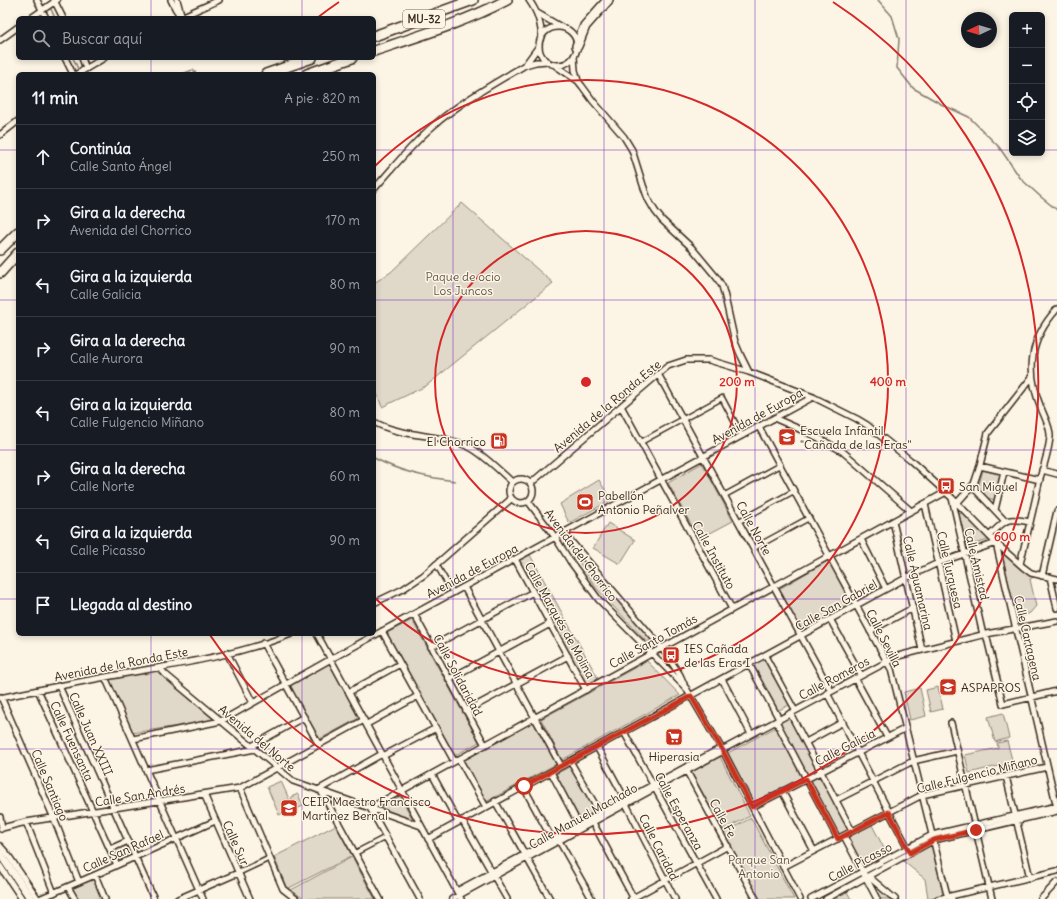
<!DOCTYPE html>
<html lang="es">
<meta charset="utf-8">
<style>
body{margin:0;font-family:Delius,sans-serif;background:#20242c;color:#f1f3f6}
.controls{position:absolute;right:12px;top:12px;display:grid;overflow:hidden;border-radius:6px;box-shadow:0 2px 6px #0003}
.controls button{width:36px;height:36px;display:grid;place-items:center;padding:0;border:0;border-bottom:1px solid #363941;background:#171b24;color:#f1f3f6;font:20px sans-serif}
.compass{position:absolute;left:961px;top:12px;width:36px;height:36px;border-radius:50%;background:#171b24;box-shadow:0 2px 6px #0003;rotate:266deg}
.stop{position:absolute;width:12px;height:12px;margin:-9px;border:3px solid #c8321e;border-radius:50%;background:#fff}
.stop.end{background:#c8321e;border-color:#fff;box-shadow:0 1px 4px #0008}
.list{margin:0;padding:0;list-style:none}
h2{display:flex;justify-content:space-between;align-items:center;height:52px;margin:0;padding:0 16px;font-size:17px}
h2 small{font-size:13px;font-weight:400;color:#9ea1a6}
.list li{display:grid;grid-template-columns:26px 1fr auto;gap:12px;align-items:center;box-sizing:border-box;height:64px;padding:0 16px;border-top:1px solid #363941}
.list b{display:block;font-size:15px;white-space:nowrap}
.list p{margin:0;font-size:13px;white-space:nowrap;color:#9ea1a6}
.list em{font-size:13px;font-style:normal;color:#9ea1a6}
.icon{flex:none;width:22px;height:22px;fill:none;stroke:currentColor;stroke-width:2;stroke-linecap:round;stroke-linejoin:round}
.map{position:relative;flex:none;width:1057px;height:899px;overflow:hidden}
.search{position:absolute;background:#171b24;box-shadow:0 2px 6px #0003;left:16px;top:16px;width:360px;height:44px;display:flex;align-items:center;gap:10px;box-sizing:border-box;padding:0 14px;border-radius:6px;color:#9ea1a6;font-size:15px}
.panel{position:absolute;background:#171b24;box-shadow:0 2px 6px #0003;left:16px;top:72px;width:360px;height:564px;border-radius:6px}
.map>svg:first-child{display:block}
.green{fill:#e0d8c8;stroke:#8e8173}
.lines{fill:none;stroke-linecap:round;stroke-linejoin:round}
.stream{stroke:#85796b;stroke-width:1.5}
.pedestrian-casing{stroke:#3b2a1e;stroke-width:7}
.minor-casing{stroke:#3b2a1e;stroke-width:8}
.secondary-casing{stroke:#3b2a1e;stroke-width:10}
.motorway-casing{stroke:#3b2a1e;stroke-width:12}
.pedestrian{stroke:#fcf5e5;stroke-width:4}
.minor{stroke:#fcf5e5;stroke-width:5}
.secondary{stroke:#fcf5e5;stroke-width:7}
.motorway{stroke:#fcf5e5;stroke-width:9}
.route{stroke:#c8321e;stroke-width:5}
.grid{fill:none;stroke:#7b2cbf;stroke-width:1;stroke-opacity:0.55}
.ring{fill:none;stroke:#d62828;stroke-width:2}
.labels{text-anchor:middle;dominant-baseline:central;stroke-width:3;stroke-linejoin:round;paint-order:stroke}
.shield{fill:#fcf5e5;stroke:#75675a;stroke-width:1}
.shield-label{font-size:11px;font-weight:bold;fill:#3b2a1e}
.park-label{font-size:12px;fill:#645648;stroke:#fcf5e5}
.street-label{font-size:12px;fill:#3b2a1e;stroke:#fcf5e5}
.poi-label{font-size:12px;fill:#3b2a1e;stroke:#fcf5e5;text-anchor:start}
.centre{fill:#d62828;stroke:#fcf5e5;stroke-width:2}
.ring-label{font-size:12px;text-anchor:middle;font-weight:bold;fill:#d62828;stroke:#fcf5e5;stroke-width:3;stroke-linejoin:round;paint-order:stroke}
</style>
<div class="map">
<svg width="1057" height="899" viewBox="0 0 1057 899">
<rect width="100%" height="100%" fill="#fcf5e5"/>
<filter id="ink" filterUnits="userSpaceOnUse"><feTurbulence type="fractalNoise" baseFrequency=".025" numOctaves="2"/><feDisplacementMap in="SourceGraphic" scale="8" xChannelSelector="R" yChannelSelector="G"/><feConvolveMatrix kernelMatrix="1 2 1 2 8 2 1 2 1" color-interpolation-filters="sRGB"/></filter>
<g filter="url(#ink)">
<path class="green" d="M462,203l91,80 -127,103 -44,21 -8,-21v-103l17,-11z
M702,463l31,58 -34,18 -31,-56z
M983,470l18,4 -6,26 -7,-2 -10,-10z
M599,480l12,20 -42,23 -9,-19z
M961,513h2l26,27 -22,6 -8,-32z
M608,523l27,17 -15,24 -27,-16z
M568,539l86,103 -8,-1 -50,-53 -30,-46v-2z
M530,555l68,123 -12,7 -68,-124z
M1006,555l4,5 24,17 -4,2 6,27 -6,7 -9,4 1,3 -5,1 -17,-65z
M829,560l22,44 -50,27 -22,-42z
M412,620l67,122 -25,14 -67,-123z
M766,658l25,46 -14,7 -25,-46z
M647,661l33,34 -118,65 -21,-41z
M329,662l30,56 -41,22 -30,-56z
M155,670l57,48 -1,3 -79,12 -24,-53z
M938,687l5,22 -12,3 -5,-22z
M920,688l6,28 -16,4 -6,-28z
M1003,713l6,25 -14,4 -7,-25z
M790,716l28,54 -11,6 -29,-54z
M533,722l23,42 -70,38 -23,-41z
M776,727l26,51 -49,24 -25,-49z
M1007,741l7,26 -11,2 -1,-4 -33,8 -4,-18 33,-7 -1,-5z
M720,757l30,59 -27,14 -32,-58z
M571,766l24,45 -15,8 -24,-45z
M820,774l29,56 -11,6 -29,-56z
M281,781l12,27 -14,7 -12,-28z
M298,794l5,12 -7,3 -5,-12z
M400,796l13,24 -34,-13z
M751,818l43,81h-36l-35,-66z
M336,825l16,31 -65,33 -13,-32z
M872,825l16,31 -24,12 -16,-31z
M128,841l7,15 -18,9 -7,-16z
M928,845l4,1 12,47 -2,3 -14,2 -3,-19 -22,-18z
M352,857l23,42h-71l-13,-9z
M94,878l10,21h-26l-6,-10z
M875,885l3,1 14,13h-12l-7,-11z
M846,890l5,9h-21z"/>
<g class="lines">
<path class="stream" d="M878,0l14,16 7,23 -2,29 16,20 30,17 26,12 30,30 22,32 20,18 16,13
M50,7l5,11
M73,58l6,13
M182,74l11,-4 4,4
M374,458c27,14 50,19 81,23"/>
<defs>
<path id="pedestrian" d="M641,442l81,-44 20,38
M725,495l55,-30
M739,521l55,-30
M754,548l55,-30
M436,564l17,29
M765,655l30,55
M355,853l31,-16
M238,873l32,-15"/>
<path id="minor" d="M37,0l9,18
M54,0l9,18
M171,0l4,8 6,9
M177,0l4,14
M529,0c9,13 11,21 13,37
M537,13l24,14
M31,18l26,-18
M179,18l40,-18
M539 46a19 19 0 1 1 38 0a19 19 0 1 1-38 0Z
M0,40l18,-13
M574,56l1,14 3,11 4,5 11,15 31,36 8,13 11,35 5,14 7,12 7,9 30,28 25,30 5,8 3,11 10,45 6,14 8,16
M65,58l8,16
M82,58l4,11
M525,65l14,-19
M556,66l22,15
M77,74l27,-16
M0,135l18,-14
M374,189c19,-21 37,-44 59,-63 27,-24 61,-42 92,-61l11,-3 11,-1
M658,374l173,317
M621,406l111,203
M774,418l39,17 29,16 69,60
M374,422c29,16 65,11 95,25 13,6 32,25 43,35
M759,427l132,242 55,222 2,6 4,2
M980,466l60,14
M1042,470l15,4
M509 491a12 12 0 1 1 24 0a12 12 0 1 1-24 0Z
M531,483l137,-117 18,-6h23l40,12 64,25 44,22 10,6 43,35 42,38 44,45 27,24 8,6 26,6
M972,486l33,35
M952,498l31,137
M528,501l27,36 15,24 29,39 87,88 37,63 77,148
M957,503l17,-19 5,-15 9,-36 44,-56
M925,504l31,137
M995,510l9,-38
M893,521l29,129
M564,533l98,115 18,27 4,9
M989,536c18,-17 16,-19 41,-14
M861,539l25,50
M515,559l71,131
M1020,564c7,-29 14,-57 20,-86 4,-13 9,-28 10,-41 1,-9 -6,-21 -9,-29 -15,-37 -12,-68 16,-99
M1042,576l15,-65
M1050,577l7,31
M464,587l97,179
M374,603l29,-14 21,-14 87,-76
M414,614l71,131
M830,619l31,56
M382,631l72,130
M870,631l43,-23
M317,634l144,265
M986,634l17,70 54,-13
M263,643l56,102
M431,647l102,-55
M227,653l26,50
M749,664l30,55
M160,668l5,6 128,107 128,45
M105,677l98,222
M855,678l32,59
M449,679l101,-55
M722,679l29,55
M59,686l95,213
M38,690l79,175
M349,692l51,-28
M827,693l82,157
M1,697l52,119 26,66
M0,698c37,-8 74,-15 111,-22 60,-11 123,-19 180,-42
M466,711l102,-55
M790,713l62,118
M776,721l62,118
M951,723l41,176
M367,724l51,-28
M624,732l92,167
M133,739l88,-18 110,-62 482,-262
M806,742l37,-20
M252,746l52,-29
M597,747l28,52 1,5 49,95
M722,750l176,-94 88,-22 71,-13
M383,756l53,-28
M459,759l27,48
M570,761l30,52
M685,768l71,131
M146,770l109,-21
M551,772l28,53
M432,774l26,48
M1006,776l24,102
M523,786l29,53
M240,788l43,101 13,10
M318,790l64,-36
M321,791l59,108
M782,791l32,60
M204,794l46,105
M836,800l77,-39 44,-10
M495,801l55,98
M752,807l154,-79
M0,817l2,11 -1,1
M591,819l43,80
M462,820l45,79
M26,822l28,71
M2,828l24,-6 214,-34 124,-68
M844,836l33,63
M428,839l478,-261 32,-15 58,-20 61,265
M558,839l34,60
M0,846l8,9 30,44
M110,849l18,-8
M0,866l22,33
M783,867l139,-72 125,-28
M95,875l10,24
M868,876l27,23
M68,887l7,12
M457,891l264,-143
M39,899l56,-24 120,-54
M178,899l60,-26
M420,899l-50,-91 576,-316
M452,899l271,-148
M631,899l97,-53
M811,899l121,-64 125,-29
M826,899l108,-59 123,-29
M938,899l119,-28
M1041,899l16,-17"/>
<path id="secondary" d="M0,854l31,45"/>
<path id="motorway" d="M374,36l99,-36
M577,46l8,-20 23,-26
M374,51c45,-15 91,-29 133,-51
M266,74l46,-16
M307,74l45,-16
M0,250l18,-18
M0,273l18,-20"/>
</defs>
<use href="#pedestrian" class="pedestrian-casing"/>
<use href="#minor" class="minor-casing"/>
<use href="#secondary" class="secondary-casing"/>
<use href="#motorway" class="motorway-casing"/>
<use href="#pedestrian" class="pedestrian"/>
<use href="#minor" class="minor"/>
<use href="#secondary" class="secondary"/>
<use href="#motorway" class="motorway"/>
</g>
</g>
<g class="lines" filter="url(#ink)">
<path class="route" d="M524,786l167,-90 32,55 29,56 54,-28 32,60 51,-27 21,41 24,-13 42,-10"/>
</g>
<path class="grid" d="M151,0v18M302,0v18M453,0v899M604,0v899M755,0v899M906,0v899M151,58v16M302,58v16M0,150h18M374,150h638M1042,150h15M0,300h18M374,300h683M0,450h18M374,450h683M0,599h18M374,599h683M151,634v265M302,634v265M0,749h1057"/>
<g class="ring">
<circle cx="586" cy="382" r="151"/>
<path d="M374 167A302 302 0 1 1 374 597"/>
<path d="M317 18A453 453 0 0 1 339 2M833 2A453 453 0 1 1 210 635"/>
</g>
<defs>
<symbol id="school-square" viewBox="-11 -11 22 22"><rect x="-9" y="-9" width="18" height="18" rx="4" fill="#c8321e" stroke="#fcf5e5"/><path d="M0-5L7-2L0 1L-7-2ZM-4 1L0 2.5L4 1V4Q0 6-4 4Z" fill="#fff"/></symbol>
<symbol id="fuel-square" viewBox="-11 -11 22 22"><rect x="-9" y="-9" width="18" height="18" rx="4" fill="#c8321e" stroke="#fcf5e5"/><path d="M-5.5-6h7V0h2V4h1.3V-2.5L3-4.5l.8-.8L6-3V5H2.5V1h-1V6h-7ZM-4.2-4.7v3.2H.2V-4.7Z" fill="#fff"/></symbol>
<symbol id="bus-square" viewBox="-11 -11 22 22"><rect x="-9" y="-9" width="18" height="18" rx="4" fill="#c8321e" stroke="#fcf5e5"/><path d="M-5-6H5V4H4V6H2V4H-2V6H-4V4H-5ZM-3.5-4V0h7V-4ZM-3.5 1.2v1.5H-2V1.2ZM2 1.2v1.5H3.5V1.2Z" fill="#fff"/></symbol>
<symbol id="stadium-square" viewBox="-11 -11 22 22"><rect x="-9" y="-9" width="18" height="18" rx="4" fill="#c8321e" stroke="#fcf5e5"/><path d="M0-5a6.5 5 0 1 0 0 10a6.5 5 0 1 0 0-10ZM-3.5-1.8h7v3.6h-7Z" fill="#fff"/></symbol>
<symbol id="supermarket-square" viewBox="-11 -11 22 22"><rect x="-9" y="-9" width="18" height="18" rx="4" fill="#c8321e" stroke="#fcf5e5"/><path d="M-6-5.5h2.5l.6 2H6L4.5 2H-2.5L-4.4-4H-6ZM-1.5 3.2a1.3 1.3 0 1 0 .1 0ZM3 3.2a1.3 1.3 0 1 0 .1 0Z" fill="#fff"/></symbol>
</defs>
<g fill-rule="evenodd">
<use href="#school-square" x="777" y="427" width="20" height="20"/>
<use href="#fuel-square" x="489" y="431" width="20" height="20"/>
<use href="#bus-square" x="936" y="476" width="20" height="20"/>
<use href="#stadium-square" x="575" y="492" width="20" height="20"/>
<use href="#bus-square" x="661" y="645" width="20" height="20"/>
<use href="#school-square" x="938" y="677" width="20" height="20"/>
<use href="#supermarket-square" x="664" y="727" width="20" height="20"/>
<use href="#school-square" x="279" y="798" width="20" height="20"/>
</g>
<g class="labels">
<rect class="shield" x="403" y="10" width="42" height="18" rx="3"/>
<g class="shield-label">
<text x="424" y="19">MU-32</text>
</g>
<g class="park-label">
<text x="463" y="276">Paque de ocio<tspan x="463" dy="14">Los Juncos</tspan></text>
<text x="759" y="859">Parque San<tspan x="759" dy="14">Antonio</tspan></text>
</g>
<g class="street-label">
<text transform="translate(607 406) rotate(-40)">Avenida de la Ronda Este</text>
<text transform="translate(757 416) rotate(-29)">Avenida de Europa</text>
<text transform="translate(754 528) rotate(61)">Calle Norte</text>
<text transform="translate(581 555) rotate(53)">Avenida del Chorrico</text>
<text transform="translate(714 555) rotate(61)">Calle Instituto</text>
<text transform="translate(977 564) rotate(77)">Calle Amistad</text>
<text transform="translate(950 570) rotate(77)">Calle Turquesa</text>
<text transform="translate(472 571) rotate(-28)">Avenida de Europa</text>
<text transform="translate(918 583) rotate(77)">Calle Aguamarina</text>
<text transform="translate(836 605) rotate(-29)">Calle San Gabriel</text>
<text transform="translate(560 620) rotate(61)">Calle Marqués de Molina</text>
<text transform="translate(884 638) rotate(63)">Calle Sevilla</text>
<text transform="translate(1028 638) rotate(77)">Calle Cartagena</text>
<text transform="translate(653 641) rotate(-29)">Calle Santo Tomás</text>
<text transform="translate(121 664) rotate(-11)">Avenida de la Ronda Este</text>
<text transform="translate(458 675) rotate(62)">Calle Solidaridad</text>
<text transform="translate(834 678) rotate(-28)">Calle Romeros</text>
<text transform="translate(91 734) rotate(66)">Calle Juan XXIII</text>
<text transform="translate(257 738) rotate(40)">Avenida del Norte</text>
<text transform="translate(72 741) rotate(65)">Calle Fuensanta</text>
<text transform="translate(845 747) rotate(-27)">Calle Galicia</text>
<text transform="translate(977 774) rotate(-14)">Calle Fulgencio Miñano</text>
<text transform="translate(50 785) rotate(67)">Calle Santiago</text>
<text transform="translate(140 795) rotate(-9)">Calle San Andrés</text>
<text transform="translate(679 811) rotate(61)">Calle Esperanza</text>
<text transform="translate(583 816) rotate(-29)">Calle Manuel Machado</text>
<text transform="translate(723 818) rotate(61)">Calle Fe</text>
<text transform="translate(236 843) rotate(66)">Calle Sur</text>
<text transform="translate(659 847) rotate(63)">Calle Caridad</text>
<text transform="translate(123 851) rotate(-24)">Calle San Rafael</text>
<text transform="translate(860 862) rotate(-28)">Calle Picasso</text>
</g>
<g class="poi-label">
<text x="800" y="430">Escuela Infantil<tspan x="800" dy="14">"Cañada de las Eras"</tspan></text>
<text x="486" y="441" text-anchor="end">El Chorrico</text>
<text x="959" y="486">San Miguel</text>
<text x="598" y="495">Pabellón<tspan x="598" dy="14">Antonio Peñalver</tspan></text>
<text x="684" y="648">IES Cañada<tspan x="684" dy="14">de las Eras I</tspan></text>
<text x="961" y="687">ASPAPROS</text>
<text x="674" y="756" text-anchor="middle">Hiperasia</text>
<text x="302" y="801">CEIP Maestro Francisco<tspan x="302" dy="14">Martínez Bernal</tspan></text>
</g>
</g>
<circle cx="586" cy="382" r="6" class="centre"/>
<g class="ring-label">
<text x="737" y="386">200 m</text>
<text x="888" y="386">400 m</text>
<text x="1012" y="541">600 m</text>
</g>
</svg>
<div class="controls">
<button>+</button>
<button>−</button>
<button><svg class="icon" aria-label="locate" viewBox="0 0 24 24"><circle cx="12" cy="12" r="6"/><path d="M12 2v4M12 18v4M2 12h4M18 12h4"/></svg></button>
<button><svg class="icon" aria-label="layers" viewBox="0 0 24 24"><path d="M12 4l9 5-9 5-9-5zM3 14l9 5 9-5"/></svg></button>
</div>
<svg class="compass" viewBox="-18 -18 36 36"><path d="M0-13l5 13h-10z" fill="#e53935"/><path d="M0 13l5-13h-10z" fill="#9ea1a6"/></svg>
<div class="stop" style="left:524px;top:786px"></div>
<div class="stop end" style="left:976px;top:830px"></div>
<div class="search"><svg class="icon" aria-label="search" viewBox="0 0 24 24"><circle cx="10" cy="10" r="6"/><path d="M15 15l6 6"/></svg>Buscar aquí</div>
<section class="panel">
<h2>11 min<small>A pie · 820 m</small></h2>
<ul class="list">
<li><svg class="icon" aria-label="ahead" viewBox="0 0 24 24"><path d="M12 20V5M6 11l6-6 6 6"/></svg><div><b>Continúa</b><p>Calle Santo Ángel</p></div><em>250 m</em></li>
<li><svg class="icon" aria-label="right" viewBox="0 0 24 24"><path d="M7 20v-9h11M14 6l5 5-5 5"/></svg><div><b>Gira a la derecha</b><p>Avenida del Chorrico</p></div><em>170 m</em></li>
<li><svg class="icon" aria-label="left" viewBox="0 0 24 24"><path d="M17 20v-9H6M10 6l-5 5 5 5"/></svg><div><b>Gira a la izquierda</b><p>Calle Galicia</p></div><em>80 m</em></li>
<li><svg class="icon" aria-label="right" viewBox="0 0 24 24"><path d="M7 20v-9h11M14 6l5 5-5 5"/></svg><div><b>Gira a la derecha</b><p>Calle Aurora</p></div><em>90 m</em></li>
<li><svg class="icon" aria-label="left" viewBox="0 0 24 24"><path d="M17 20v-9H6M10 6l-5 5 5 5"/></svg><div><b>Gira a la izquierda</b><p>Calle Fulgencio Miñano</p></div><em>80 m</em></li>
<li><svg class="icon" aria-label="right" viewBox="0 0 24 24"><path d="M7 20v-9h11M14 6l5 5-5 5"/></svg><div><b>Gira a la derecha</b><p>Calle Norte</p></div><em>60 m</em></li>
<li><svg class="icon" aria-label="left" viewBox="0 0 24 24"><path d="M17 20v-9H6M10 6l-5 5 5 5"/></svg><div><b>Gira a la izquierda</b><p>Calle Picasso</p></div><em>90 m</em></li>
<li><svg class="icon" aria-label="arrive" viewBox="0 0 24 24"><path d="M6 21V4h12l-3 4 3 4H6"/></svg><div><b>Llegada al destino</b></div></li>
</ul>
</section>
</div>
